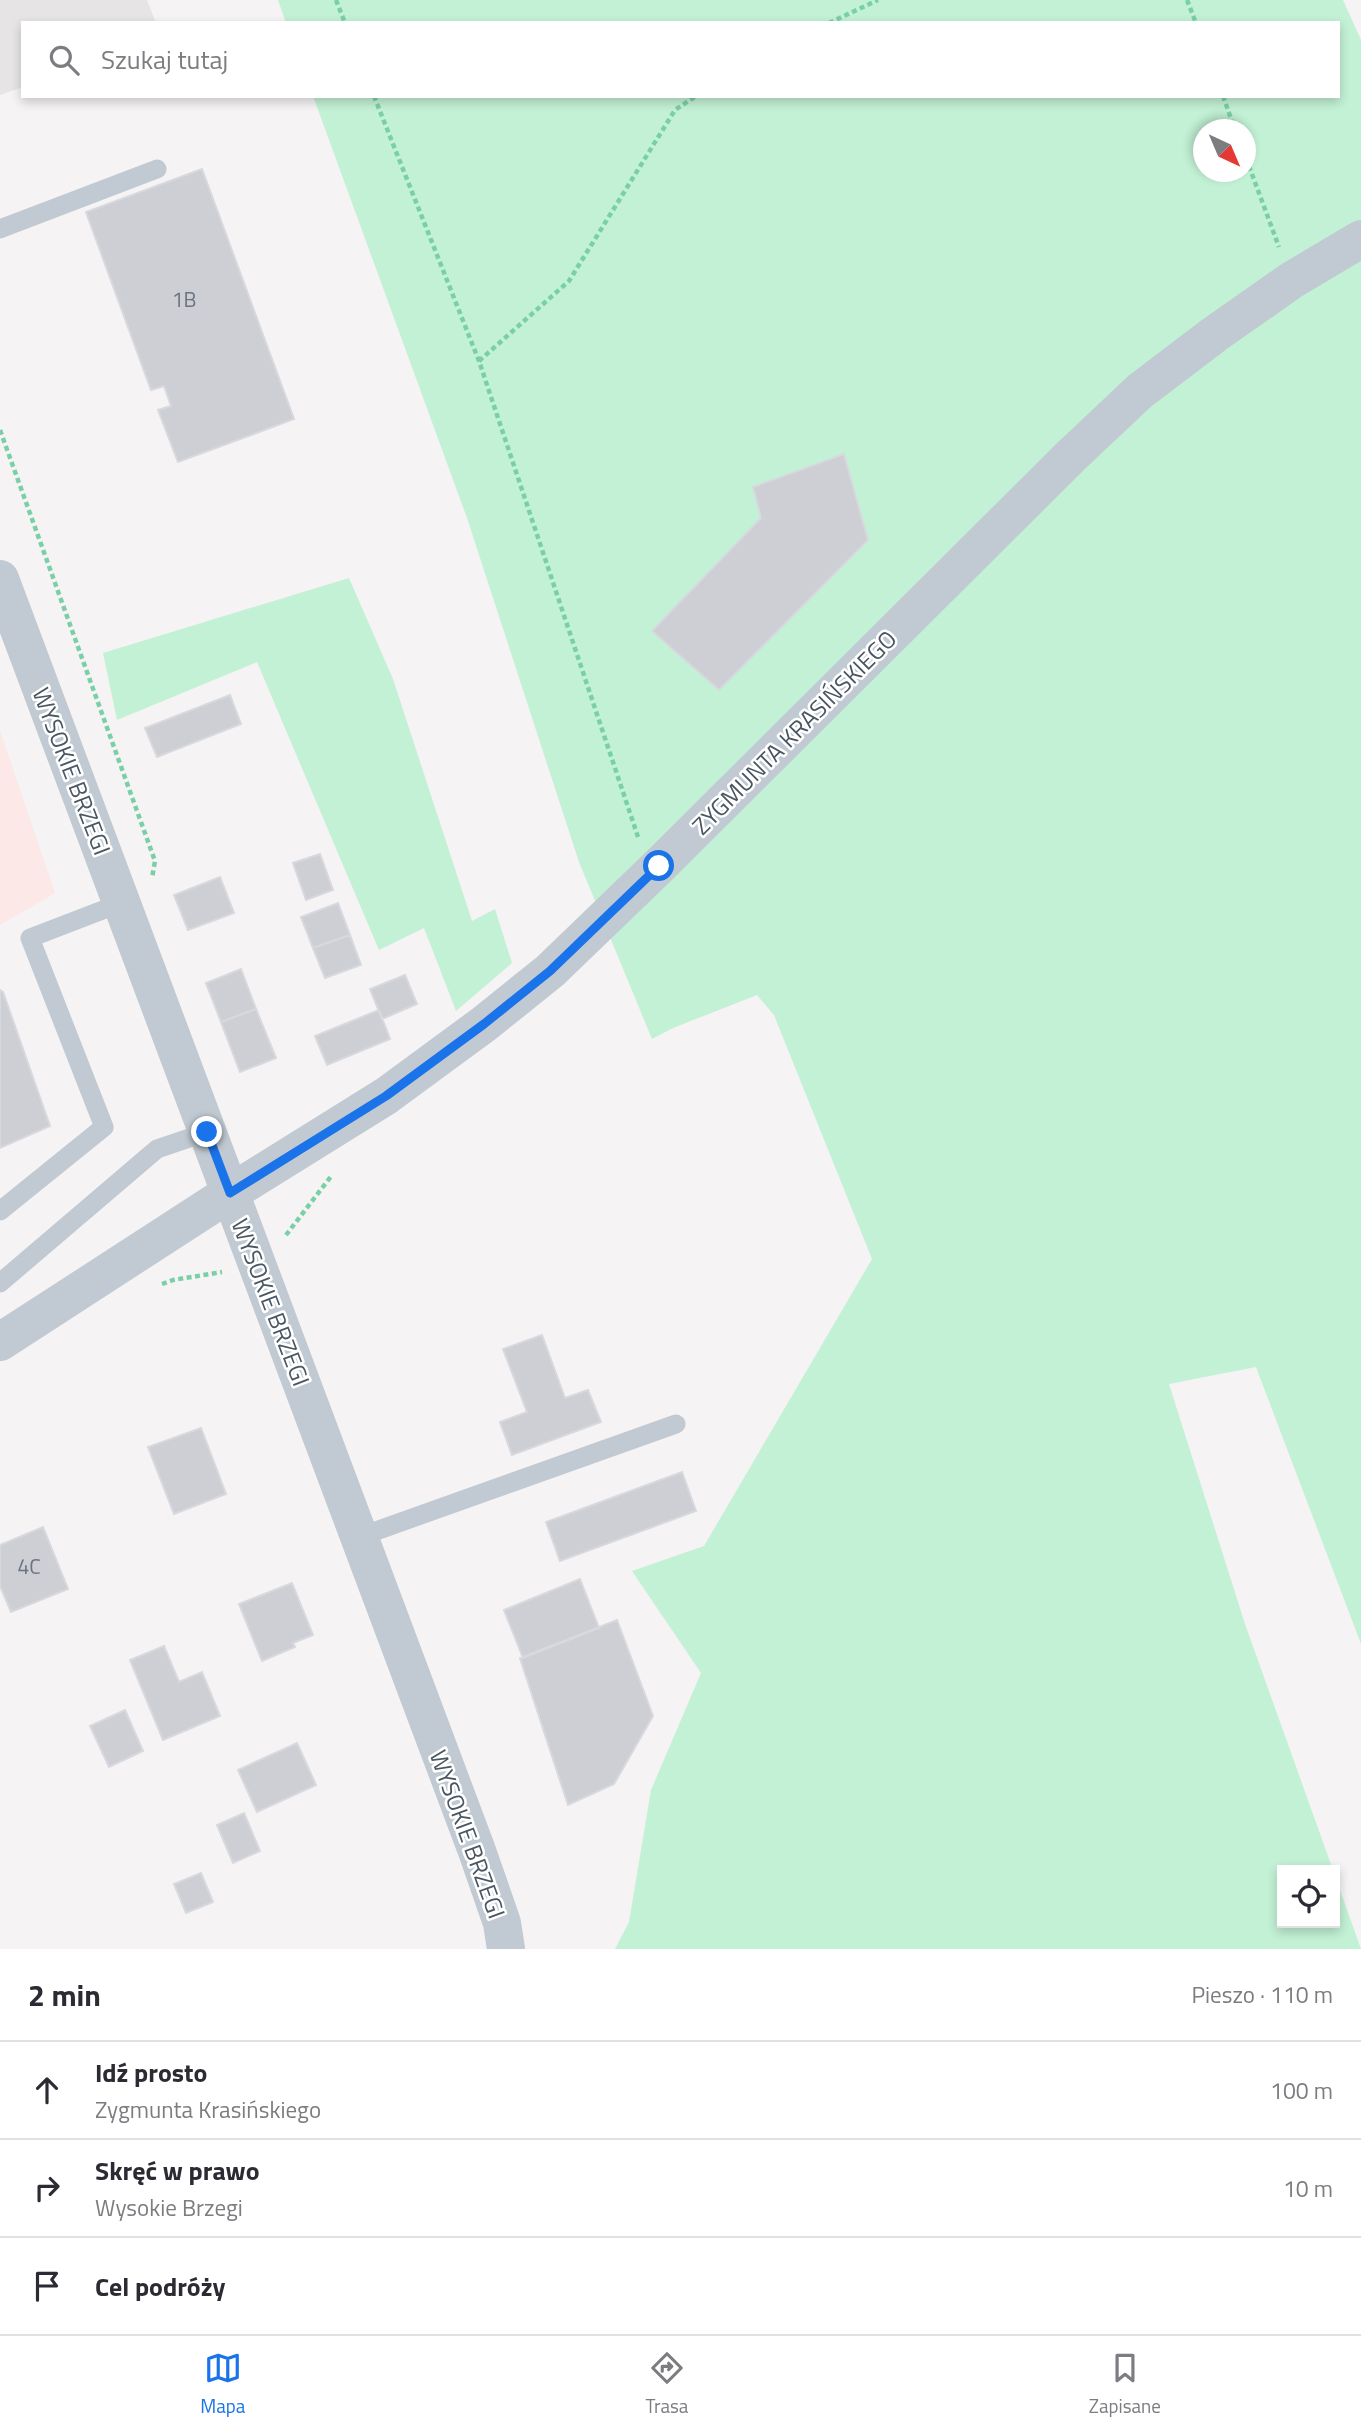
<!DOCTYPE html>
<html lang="pl">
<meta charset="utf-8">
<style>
body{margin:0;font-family:"Titillium Web",sans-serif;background:#f7f7f7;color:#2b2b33}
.controls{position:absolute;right:21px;bottom:21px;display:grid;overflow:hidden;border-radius:0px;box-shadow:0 4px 10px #0003}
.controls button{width:63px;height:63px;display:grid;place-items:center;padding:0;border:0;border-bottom:2px solid #e1e1e2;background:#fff;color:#2b2b33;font:35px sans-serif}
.compass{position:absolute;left:1193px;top:119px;width:63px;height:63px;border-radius:50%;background:#fff;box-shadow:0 4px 10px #0003;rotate:136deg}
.stop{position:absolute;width:21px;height:21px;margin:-16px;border:5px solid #1a73e8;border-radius:50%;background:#fff}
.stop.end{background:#1a73e8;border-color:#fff;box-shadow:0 2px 7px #0008}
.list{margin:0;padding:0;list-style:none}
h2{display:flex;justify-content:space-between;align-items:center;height:91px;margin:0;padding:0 28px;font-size:30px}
h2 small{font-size:23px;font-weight:400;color:#7c7c81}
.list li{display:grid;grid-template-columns:46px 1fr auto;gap:21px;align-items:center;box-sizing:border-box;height:98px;padding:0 28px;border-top:2px solid #e1e1e2}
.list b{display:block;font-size:26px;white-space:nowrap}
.list p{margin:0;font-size:23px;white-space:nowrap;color:#7c7c81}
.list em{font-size:23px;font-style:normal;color:#7c7c81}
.icon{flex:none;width:38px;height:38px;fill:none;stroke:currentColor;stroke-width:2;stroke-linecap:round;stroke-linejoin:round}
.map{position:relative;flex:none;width:1361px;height:1949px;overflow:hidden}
.search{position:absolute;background:#fff;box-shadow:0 4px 10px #0003;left:21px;right:21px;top:21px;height:77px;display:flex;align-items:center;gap:18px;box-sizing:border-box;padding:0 24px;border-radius:0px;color:#7c7c81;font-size:26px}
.sheet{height:385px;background:#fff}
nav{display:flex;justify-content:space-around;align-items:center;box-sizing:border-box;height:98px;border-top:2px solid #e1e1e2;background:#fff;font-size:19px;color:#7c7c81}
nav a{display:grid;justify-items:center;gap:4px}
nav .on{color:#1a73e8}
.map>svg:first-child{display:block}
.education{fill:#e6e4e5}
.medical{fill:#fce8e6}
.green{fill:#c3f1d5;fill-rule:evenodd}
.building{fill:#cdcfd5;stroke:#d7d9de;stroke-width:2}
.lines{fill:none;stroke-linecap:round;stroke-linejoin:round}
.path{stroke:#7ad0a6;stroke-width:4.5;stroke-dasharray:5 3.5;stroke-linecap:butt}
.service{stroke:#c1cad2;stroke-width:19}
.minor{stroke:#c1cad2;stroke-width:38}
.tertiary{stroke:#c1cad2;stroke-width:38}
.route{stroke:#1a73e8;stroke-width:9}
.labels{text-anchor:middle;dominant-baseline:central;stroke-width:5;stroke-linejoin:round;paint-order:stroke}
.number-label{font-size:21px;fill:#6b747e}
.street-label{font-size:24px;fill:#4a5661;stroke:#fff}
</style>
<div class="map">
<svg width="1361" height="1949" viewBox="0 0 1361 1949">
<rect width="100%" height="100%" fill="#f5f3f3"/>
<path class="education" d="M0,0h147l9,23h-133v64l-23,8z"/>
<path class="medical" d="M0,731l55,162 -55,32z"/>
<path class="green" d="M278,0h1065l18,40v1604l-105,-277 -87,17 76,240 88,246h-51v53h53v-47l26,73h-746l14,-27 22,-132 50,-117 -69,-102 72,-25 168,-287 -98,-244 -17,-20 -84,33 -21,11 -73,-177 -112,-344 -154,-422h1025v-73h-1052zM1204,130h42v42h-42z
M349,578l44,101 79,242 23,-12 17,54 -56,48 -32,-83 -45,22 -122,-288 -140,58 -14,-67z"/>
<path class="building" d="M202,169l92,250 -116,43 -20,-52 13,-4 -7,-20 -13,4 -65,-178z
M844,454l24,86 -149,150 -67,-59 109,-113 -8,-31z
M230,695l11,29 -84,33 -12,-29z
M320,854l13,36 -27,10 -13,-37z
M220,877l14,36 -46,17 -14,-35z
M338,903l12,32 -37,13 -12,-31z
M350,935l11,30 -36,13 -12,-30z
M241,969l15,40 -35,13 -15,-39z
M405,975l12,29 -35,15 -12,-30z
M0,990l3,2 47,134 -50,22z
M0,990l3,2 47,134 -50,22z
M256,1009l20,49 -36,14 -19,-50z
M379,1010l11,29 -63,26 -12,-29z
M542,1335l23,63 23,-8 13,32 -89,33 -12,-33 27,-10 -24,-63z
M201,1428l25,66 -52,20 -26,-67z
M682,1472l14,39 -136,50 -14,-39z
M43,1527l25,62 -57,23 -11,-26v-41z
M580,1579l19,49 -76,30 -19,-48z
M292,1583l21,52 -20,8 2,4 -33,14 -23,-57z
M617,1620l36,96 -39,68 -46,21 -48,-147z
M164,1646l15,36 23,-10 18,44 -57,24 -33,-80z
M125,1710l18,41 -34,16 -19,-41z
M297,1743l19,42 -59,27 -19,-42z
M244,1813l16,38 -27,12 -16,-38z
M201,1873l12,29 -27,11 -12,-29z"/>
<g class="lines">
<path class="path" d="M336,0l9,23
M1187,0l9,23
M829,23l49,-23
M374,96l105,265 159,476
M1223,96l12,34
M1246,158l33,89
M479,361l90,-80 106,-171 21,-14
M0,430l155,431 -3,17
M286,1235l46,-60
M162,1284l11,-4 49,-8"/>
<path class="service" d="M0,229l157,-60
M0,1211l104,-84 -74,-189 91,-35
M0,1283l157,-134 50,-17
M359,1537l317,-113"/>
<path class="minor" d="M230,1193l156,-97 98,-72 66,-53 109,-105 412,-410 69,-65 75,-57 77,-54 69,-41"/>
<path class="tertiary" d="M0,579l477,1272 25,72 4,26
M0,1342l230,-149"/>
</g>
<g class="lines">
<path class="route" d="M207,1132l23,61 156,-97 98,-72 66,-53 109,-105"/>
</g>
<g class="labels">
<g class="number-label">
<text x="184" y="299">1B</text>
<text x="29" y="1566">4C</text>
</g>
<g class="street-label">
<text transform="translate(794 732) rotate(-45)">ZYGMUNTA KRASIŃSKIEGO</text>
<text transform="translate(72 771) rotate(69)">WYSOKIE BRZEGI</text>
<text transform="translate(271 1302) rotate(69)">WYSOKIE BRZEGI</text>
<text transform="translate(468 1834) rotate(70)">WYSOKIE BRZEGI</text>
</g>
</g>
</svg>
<div class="controls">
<button><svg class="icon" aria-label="locate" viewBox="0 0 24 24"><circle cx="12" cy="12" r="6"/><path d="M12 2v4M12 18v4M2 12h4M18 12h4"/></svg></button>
</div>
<svg class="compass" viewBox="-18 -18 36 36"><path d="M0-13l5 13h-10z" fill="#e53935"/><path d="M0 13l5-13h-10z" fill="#7c7c81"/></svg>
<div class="stop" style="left:659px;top:866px"></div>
<div class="stop end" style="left:207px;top:1132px"></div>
<div class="search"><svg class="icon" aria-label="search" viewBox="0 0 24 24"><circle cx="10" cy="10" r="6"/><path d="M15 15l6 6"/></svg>Szukaj tutaj</div>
</div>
<section class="sheet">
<h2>2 min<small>Pieszo · 110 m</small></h2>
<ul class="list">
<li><svg class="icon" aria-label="ahead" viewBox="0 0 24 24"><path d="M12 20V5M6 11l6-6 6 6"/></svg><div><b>Idź prosto</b><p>Zygmunta Krasińskiego</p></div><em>100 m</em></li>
<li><svg class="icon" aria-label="right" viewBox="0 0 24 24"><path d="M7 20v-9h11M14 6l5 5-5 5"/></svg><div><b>Skręć w prawo</b><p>Wysokie Brzegi</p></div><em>10 m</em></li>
<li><svg class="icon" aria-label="arrive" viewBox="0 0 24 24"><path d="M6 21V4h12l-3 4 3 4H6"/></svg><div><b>Cel podróży</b></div></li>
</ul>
</section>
<nav>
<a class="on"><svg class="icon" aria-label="map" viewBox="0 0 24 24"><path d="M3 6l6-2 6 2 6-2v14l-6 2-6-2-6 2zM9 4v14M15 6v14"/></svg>Mapa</a>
<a><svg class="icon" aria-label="directions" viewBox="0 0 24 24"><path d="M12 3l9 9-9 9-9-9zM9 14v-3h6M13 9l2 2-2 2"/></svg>Trasa</a>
<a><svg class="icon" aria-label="saved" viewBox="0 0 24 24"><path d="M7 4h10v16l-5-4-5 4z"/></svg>Zapisane</a>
</nav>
